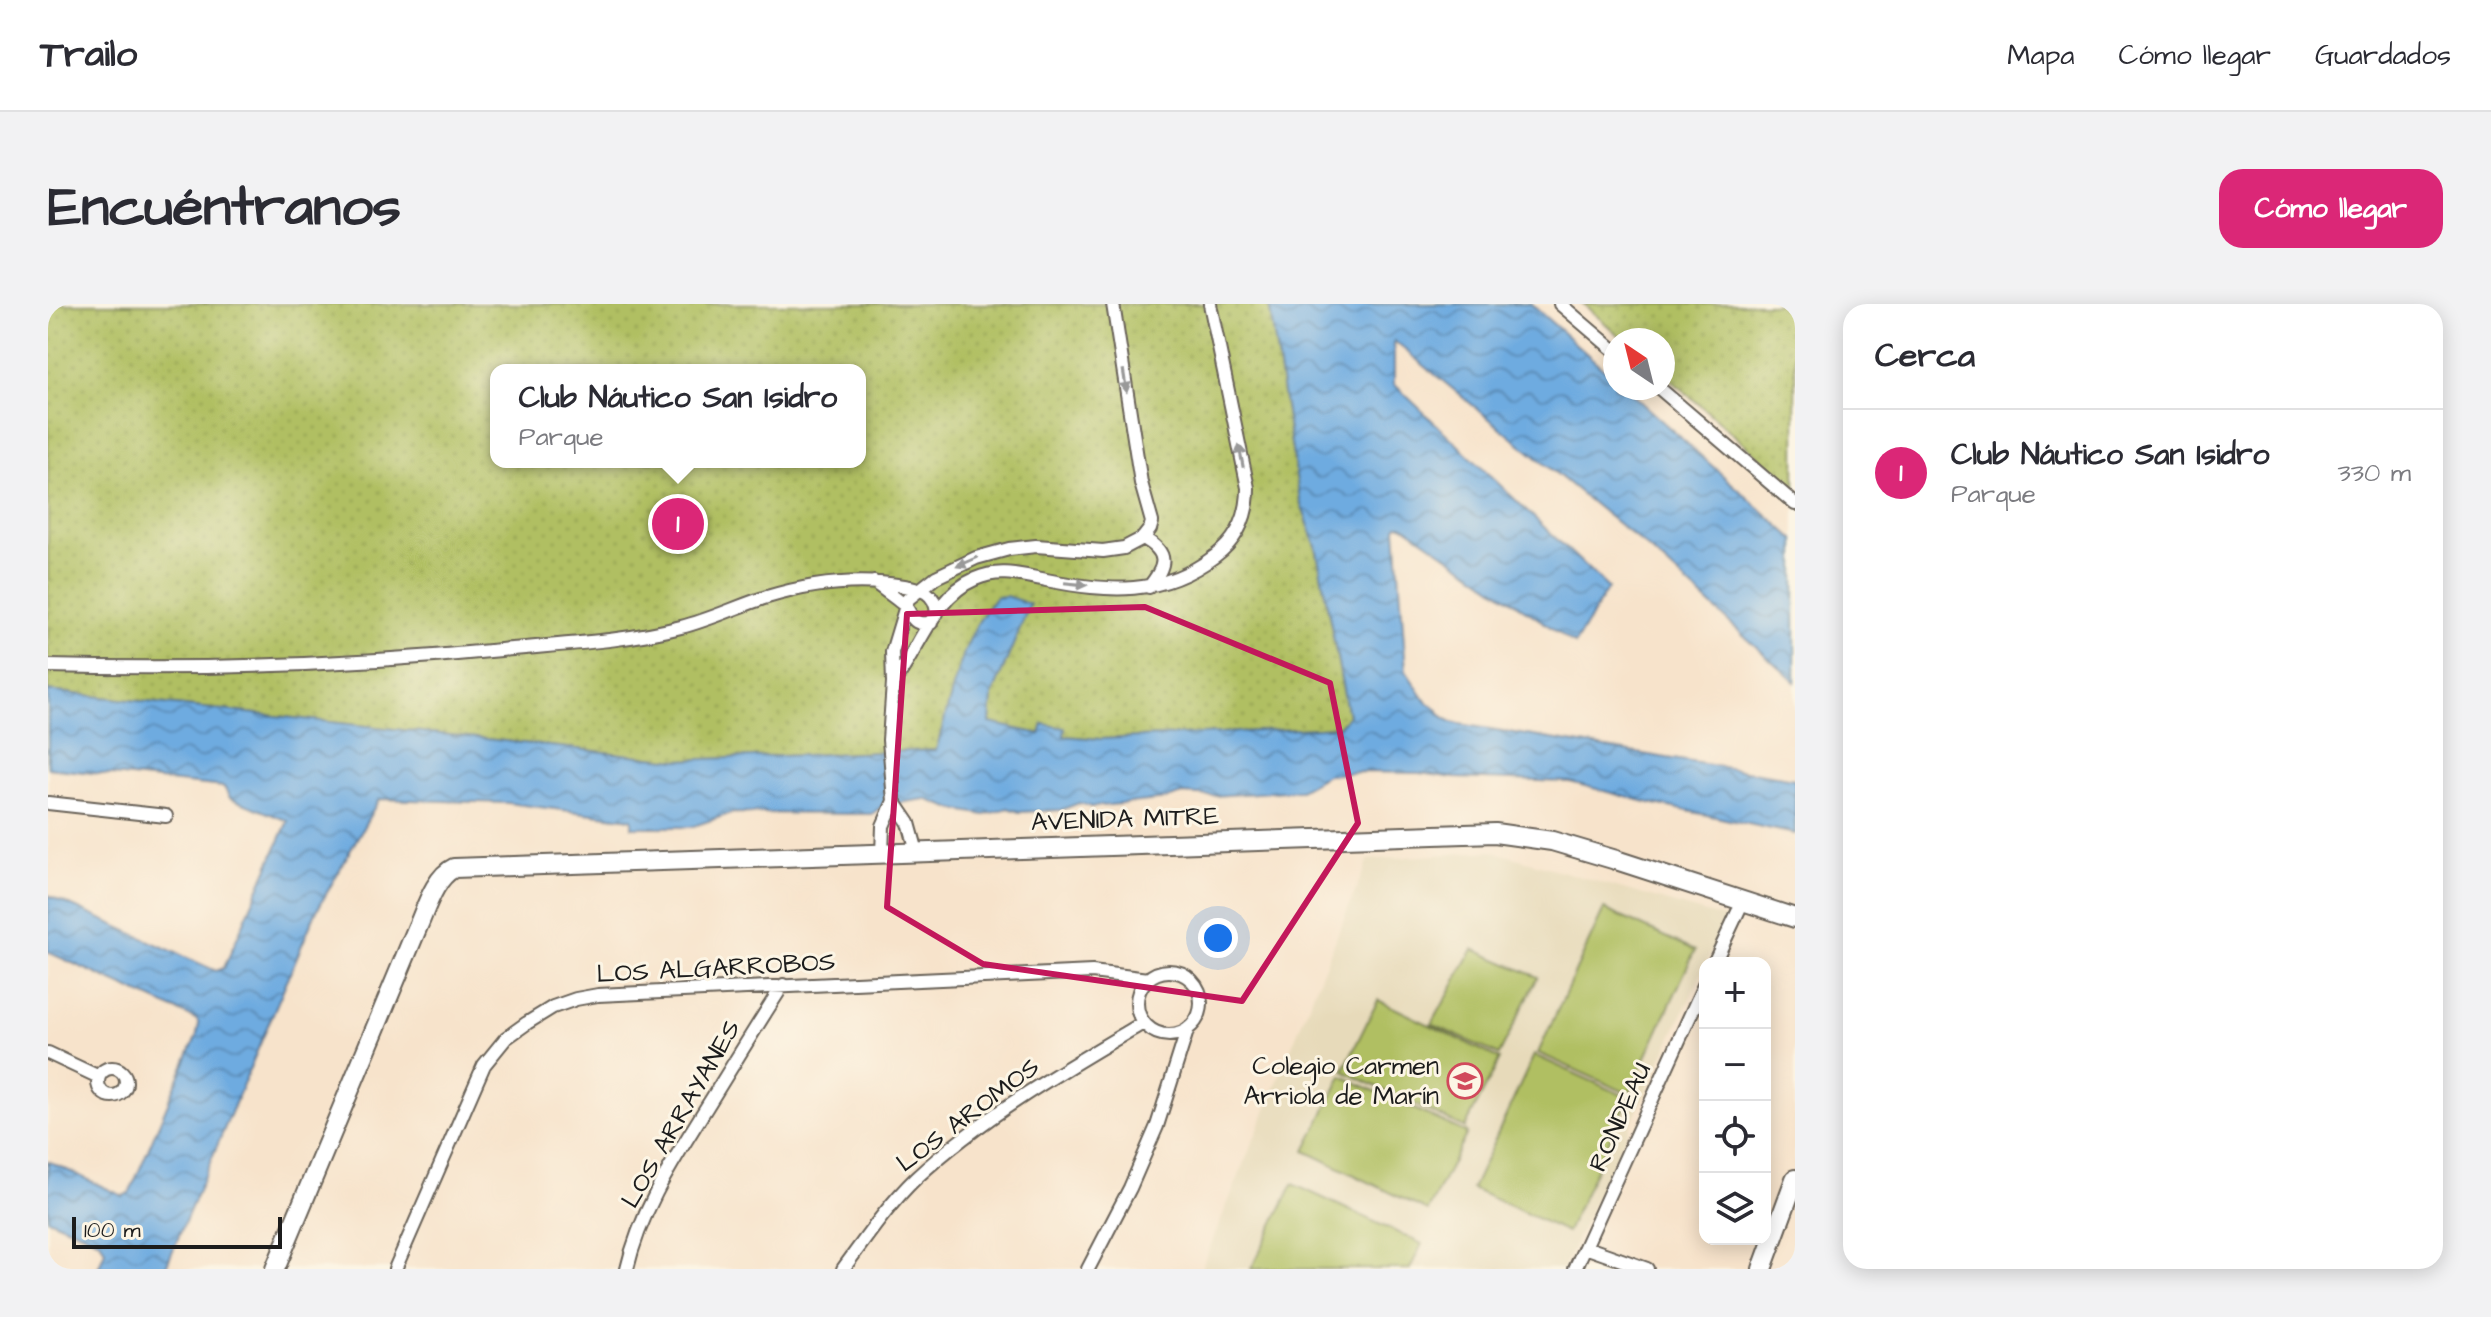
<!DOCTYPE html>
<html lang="es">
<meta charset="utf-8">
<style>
body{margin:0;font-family:"Architects Daughter",sans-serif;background:#f2f2f3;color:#2b2b33}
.controls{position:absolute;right:24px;bottom:24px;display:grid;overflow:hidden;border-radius:16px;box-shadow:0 4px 20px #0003}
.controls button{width:72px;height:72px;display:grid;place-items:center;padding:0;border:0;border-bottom:2px solid #e1e1e2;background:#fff;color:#2b2b33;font:40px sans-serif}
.compass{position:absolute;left:1555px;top:24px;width:72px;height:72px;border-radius:50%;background:#fff;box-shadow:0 4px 20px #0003;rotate:325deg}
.scale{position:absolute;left:24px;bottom:20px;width:210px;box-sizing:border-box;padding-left:8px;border:4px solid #1c1c1c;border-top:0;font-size:22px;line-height:28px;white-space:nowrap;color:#1c1c1c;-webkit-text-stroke:6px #fcf5e5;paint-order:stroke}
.you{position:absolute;left:1170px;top:634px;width:28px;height:28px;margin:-20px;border:6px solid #fff;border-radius:50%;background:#1a73e8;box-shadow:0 0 0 12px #1a73e833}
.badge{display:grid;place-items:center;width:52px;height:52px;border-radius:50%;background:#db2777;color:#fff;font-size:26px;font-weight:700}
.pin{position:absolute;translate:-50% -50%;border:4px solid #fff;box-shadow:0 2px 8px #0006}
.popup{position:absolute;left:442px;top:60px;width:376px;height:104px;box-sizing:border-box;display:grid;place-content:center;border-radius:16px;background:#fff;filter:drop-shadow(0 2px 6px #0005);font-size:26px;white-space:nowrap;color:#7c7c81}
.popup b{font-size:30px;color:#2b2b33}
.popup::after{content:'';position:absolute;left:50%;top:100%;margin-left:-16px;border:16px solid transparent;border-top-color:#fff}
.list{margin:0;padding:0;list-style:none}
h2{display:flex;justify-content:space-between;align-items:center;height:104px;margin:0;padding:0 32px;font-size:34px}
h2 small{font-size:26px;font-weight:400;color:#7c7c81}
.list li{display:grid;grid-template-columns:52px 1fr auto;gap:24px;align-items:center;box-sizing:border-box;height:128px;padding:0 32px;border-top:2px solid #e1e1e2}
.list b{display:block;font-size:30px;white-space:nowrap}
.list p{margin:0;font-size:26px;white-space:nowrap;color:#7c7c81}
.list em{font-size:26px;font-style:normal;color:#7c7c81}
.icon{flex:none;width:44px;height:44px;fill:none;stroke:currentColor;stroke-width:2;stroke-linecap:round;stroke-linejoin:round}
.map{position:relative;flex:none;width:1747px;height:965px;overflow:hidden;border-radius:24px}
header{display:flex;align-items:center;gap:48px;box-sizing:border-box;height:112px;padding:0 40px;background:#fff;border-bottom:2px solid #e1e1e2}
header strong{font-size:38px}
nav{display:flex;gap:44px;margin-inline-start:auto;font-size:28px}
.intro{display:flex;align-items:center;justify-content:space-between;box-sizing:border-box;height:192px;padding:0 48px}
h1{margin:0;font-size:56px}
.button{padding:20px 36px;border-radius:24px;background:#db2777;color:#fff;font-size:28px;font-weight:700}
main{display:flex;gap:48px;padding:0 48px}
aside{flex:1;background:#fff;border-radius:24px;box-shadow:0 4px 20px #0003}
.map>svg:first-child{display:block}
.built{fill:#e7daba}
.green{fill:#b0bf62;stroke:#666e3f;stroke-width:2}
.park{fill:url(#park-dots);stroke:#666e3f;stroke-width:2;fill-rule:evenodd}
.water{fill:url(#water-waves);stroke:#45647e;stroke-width:2}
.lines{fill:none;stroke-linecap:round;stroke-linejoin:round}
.street-casing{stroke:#696259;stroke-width:16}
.secondary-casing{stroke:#696259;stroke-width:22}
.street{stroke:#fff;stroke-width:12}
.secondary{stroke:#fff;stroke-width:18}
.oneway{fill:#999}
.marked{fill:none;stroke:#c2185b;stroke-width:6;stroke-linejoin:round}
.labels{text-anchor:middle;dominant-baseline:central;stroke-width:6;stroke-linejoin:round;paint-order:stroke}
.street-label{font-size:26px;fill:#1c1c1c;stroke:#fcf5e5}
.poi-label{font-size:26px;fill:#1c1c1c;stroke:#fcf5e5;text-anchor:end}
</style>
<header>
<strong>Trailo</strong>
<nav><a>Mapa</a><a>Cómo llegar</a><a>Guardados</a></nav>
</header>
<div class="intro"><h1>Encuéntranos</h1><a class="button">Cómo llegar</a></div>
<main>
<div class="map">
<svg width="1747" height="965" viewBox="0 0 1747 965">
<defs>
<pattern id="park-dots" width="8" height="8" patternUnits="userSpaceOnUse" patternTransform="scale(2)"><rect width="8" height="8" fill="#b0bf62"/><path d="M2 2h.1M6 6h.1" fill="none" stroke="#97a454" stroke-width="1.8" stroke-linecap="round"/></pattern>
<pattern id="water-waves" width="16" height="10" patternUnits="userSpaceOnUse" patternTransform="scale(2)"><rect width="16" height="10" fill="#6eabe0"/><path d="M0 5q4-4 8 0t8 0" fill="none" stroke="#5a8ab5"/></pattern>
</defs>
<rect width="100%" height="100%" fill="#fcf5e5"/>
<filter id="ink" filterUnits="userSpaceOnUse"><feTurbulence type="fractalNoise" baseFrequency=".0125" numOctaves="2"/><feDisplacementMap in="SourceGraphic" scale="16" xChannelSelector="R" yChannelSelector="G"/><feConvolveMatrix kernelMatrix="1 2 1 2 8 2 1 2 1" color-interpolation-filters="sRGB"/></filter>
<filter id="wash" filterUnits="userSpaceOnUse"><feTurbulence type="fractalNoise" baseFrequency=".006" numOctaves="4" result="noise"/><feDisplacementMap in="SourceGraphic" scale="32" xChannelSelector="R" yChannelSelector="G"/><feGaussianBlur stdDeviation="1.8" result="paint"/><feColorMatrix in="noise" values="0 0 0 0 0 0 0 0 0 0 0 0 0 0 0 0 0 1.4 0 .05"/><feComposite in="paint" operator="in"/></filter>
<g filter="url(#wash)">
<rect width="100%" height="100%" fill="#f7e3cb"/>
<path class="built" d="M1444,547l235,68 -164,350h-362l167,-409z"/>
<path class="green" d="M1556,605l91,41 -66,144 -91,-41z
M1425,645l65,28 -39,78 -67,-31z
M1330,696l122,59 -35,69 -122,-57z
M1486,751l95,43 -62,134 -95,-43z
M1294,772l125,57 -39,78 -123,-60z
M1245,880l129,60 -12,25h-159z"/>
<path class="park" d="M0,0h1221l31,197 16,45 32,170 -10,11 -237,12 -37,-3 -21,-11 -3,9 -50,-11 2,-27 37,-92 -83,113 -10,33 -259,10 -629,-69zM448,66h364v92h-364z
M1535,0h212v184l-132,-115v-33h-39z"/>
<path class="water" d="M1221,0h262l84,75v9h10l170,152v142l-146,-133 -255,-208v43l214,204 -33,56 -172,-119h-5l-2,3 10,143 21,32 7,3 12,13 8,4 341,56v55l-149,-32 -76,-20 -115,-4 -36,-5 -61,-1 -31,3 -27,15 -88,6 -29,-2 -16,5 -76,8 -12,-4 -18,7 -42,2 -11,-4 -23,7 -32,-6 -27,-10 -42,6 -12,9 -140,-1 -41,14h-59v-8l-124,-16 -129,-4 -64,115 -150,355h-67l7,-18 -5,-10 -52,-22v-58l75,35 7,-4 67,-157 2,-11 -3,-5 -148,-67v-57l168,76 8,-3 64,-147 -58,-23 -6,-11 -176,-19v-77l629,69 259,-10c16,-52 23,-111 60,-153l10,-1 24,8 -38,92 -2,27 50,11 3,-10 22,4 -1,8 37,3 237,-12 10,-11 -32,-170 -16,-45z"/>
</g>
<g filter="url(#ink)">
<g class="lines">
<defs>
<path id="street" d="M1512,0l55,47
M1611,84l136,116
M1095,234c27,15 23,28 6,49
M826,278c7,6 28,20 32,25 8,12 7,18 25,16
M0,362c151,4 302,-1 453,-16 60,-6 122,-8 180,-23 29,-7 57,-21 86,-30 43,-13 92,-19 137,-11 18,3 31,6 33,27
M845,379c26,-33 41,-87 82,-104 25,-11 45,-4 71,1 63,12 115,17 169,-24 23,-17 33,-40 33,-68l-38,-184
M846,497l15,22 8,29
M0,499l118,13
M834,550l1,-28 11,-25 -5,-61 4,-57 -1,-31 16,-53 28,-22 40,-19 33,-9 27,-3 67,5 21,-3 19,-10 7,-9 2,-7 -11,-39 -28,-179
M1666,659l29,-62
M1089 699a32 32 0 1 1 64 0a32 32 0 1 1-64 0Z
M0,749l51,24
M50 778a14 14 0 1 1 28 0a14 14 0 1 1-28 0Z
M1537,943l62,22
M347,965l89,-204 22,-27 21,-15 26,-16 23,-8 22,-4 494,-23 56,7
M579,965c14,-61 49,-112 81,-164 25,-40 49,-80 75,-120
M795,965c23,-31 45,-64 73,-91 67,-62 149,-109 227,-155
M1040,965l42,-81 27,-62 30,-95
M1527,965l130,-286"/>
<path id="secondary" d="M227,965l143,-343c8,-18 17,-49 36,-58l1041,-35 57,8 64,19 179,58
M1714,965l33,-90"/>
</defs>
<use href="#street" class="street-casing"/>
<use href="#secondary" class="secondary-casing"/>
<use href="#street" class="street"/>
<use href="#secondary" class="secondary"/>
</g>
<defs><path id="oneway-solid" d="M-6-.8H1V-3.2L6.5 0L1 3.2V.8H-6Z" transform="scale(2)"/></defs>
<g class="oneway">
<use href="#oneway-solid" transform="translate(1077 77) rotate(81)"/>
<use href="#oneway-solid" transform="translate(1193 152) rotate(-101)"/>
<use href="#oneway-solid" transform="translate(919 258) rotate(156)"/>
<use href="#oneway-solid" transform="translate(1028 280) rotate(6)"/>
</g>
</g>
<path class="marked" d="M1097,303l185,76 28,140 -116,178 -259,-37 -96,-57 20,-293z"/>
<defs>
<symbol id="school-ring" viewBox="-11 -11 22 22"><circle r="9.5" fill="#fcf5e5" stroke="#d1495b" stroke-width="1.5"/><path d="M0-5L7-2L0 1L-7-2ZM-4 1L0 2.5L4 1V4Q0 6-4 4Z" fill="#d1495b"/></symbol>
</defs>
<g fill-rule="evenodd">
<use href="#school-ring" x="1397" y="757" width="40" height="40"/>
</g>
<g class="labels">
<g class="street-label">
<text transform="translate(1077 515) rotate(-2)">AVENIDA MITRE</text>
<text transform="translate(668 664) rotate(-3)">LOS ALGARROBOS</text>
<text transform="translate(633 810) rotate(-60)">LOS ARRAYANES</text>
<text transform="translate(920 811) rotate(-37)">LOS AROMOS</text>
<text transform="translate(1572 813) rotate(-66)">RONDEAU</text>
</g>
<g class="poi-label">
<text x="1391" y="762">Colegio Carmen<tspan x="1391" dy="30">Arriola de Marín</tspan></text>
</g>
</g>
</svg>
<div class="controls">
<button>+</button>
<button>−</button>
<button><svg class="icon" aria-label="locate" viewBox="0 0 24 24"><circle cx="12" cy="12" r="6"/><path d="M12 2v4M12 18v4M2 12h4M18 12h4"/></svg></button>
<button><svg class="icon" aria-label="layers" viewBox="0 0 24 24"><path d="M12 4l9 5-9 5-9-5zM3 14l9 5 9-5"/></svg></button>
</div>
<svg class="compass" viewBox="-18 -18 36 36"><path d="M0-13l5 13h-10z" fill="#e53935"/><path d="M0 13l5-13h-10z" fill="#7c7c81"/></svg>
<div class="scale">100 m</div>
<div class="you"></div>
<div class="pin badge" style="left:630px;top:220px">1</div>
<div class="popup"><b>Club Náutico San Isidro</b>Parque</div>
</div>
<aside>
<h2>Cerca<small></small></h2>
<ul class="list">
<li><span class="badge">1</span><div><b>Club Náutico San Isidro</b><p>Parque</p></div><em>330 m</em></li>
</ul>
</aside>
</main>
